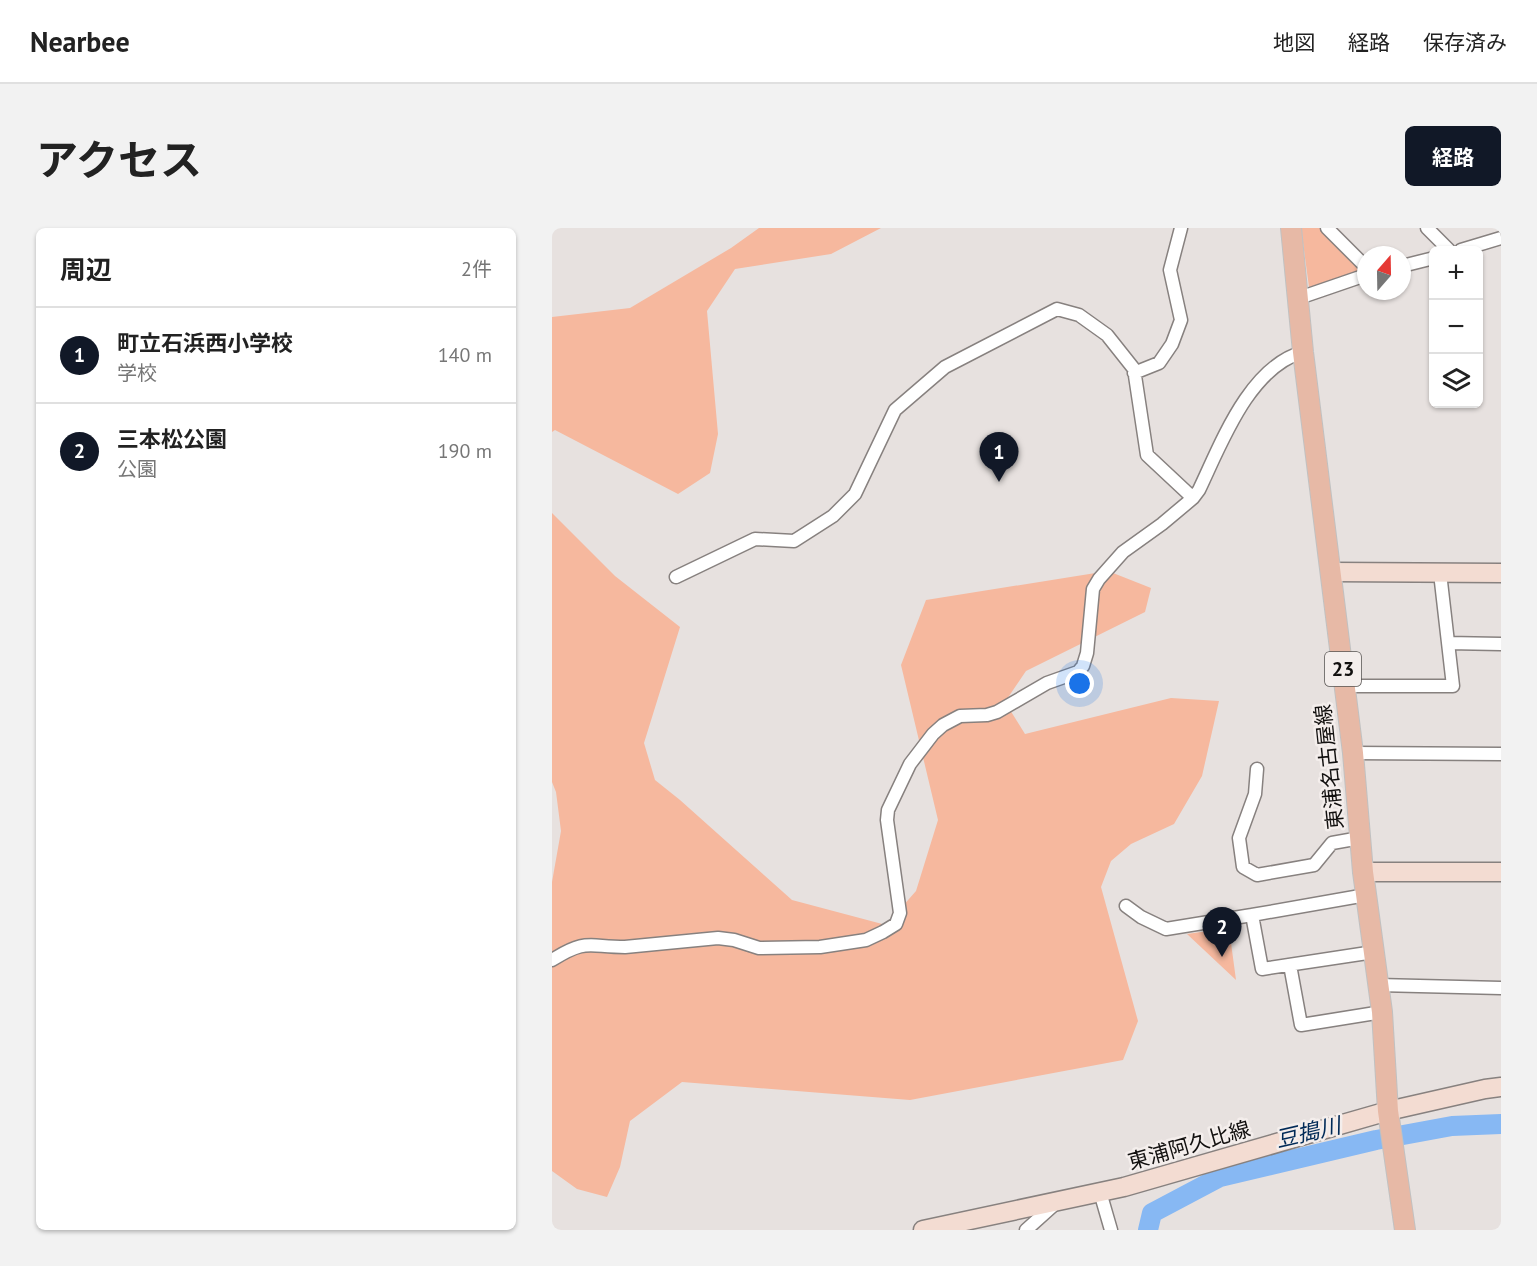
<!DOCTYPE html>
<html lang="ja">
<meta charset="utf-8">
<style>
body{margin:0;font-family:"PT Sans","Noto Sans JP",sans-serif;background:#f2f2f2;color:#222}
.controls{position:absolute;right:18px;top:18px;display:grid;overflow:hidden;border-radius:9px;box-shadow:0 2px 4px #0004}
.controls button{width:54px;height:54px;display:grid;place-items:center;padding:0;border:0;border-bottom:2px solid #e0e0e0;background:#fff;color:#222;font:30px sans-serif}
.compass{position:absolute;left:805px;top:18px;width:54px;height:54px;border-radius:50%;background:#fff;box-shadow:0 2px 4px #0004;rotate:20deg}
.you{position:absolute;left:528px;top:456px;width:21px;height:21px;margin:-15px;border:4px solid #fff;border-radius:50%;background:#1a73e8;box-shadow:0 0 0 9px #1a73e833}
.badge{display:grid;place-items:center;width:39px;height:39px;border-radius:50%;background:#111827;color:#fff;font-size:20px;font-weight:700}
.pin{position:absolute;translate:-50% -50px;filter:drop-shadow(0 2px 3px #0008)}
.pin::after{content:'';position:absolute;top:32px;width:21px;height:18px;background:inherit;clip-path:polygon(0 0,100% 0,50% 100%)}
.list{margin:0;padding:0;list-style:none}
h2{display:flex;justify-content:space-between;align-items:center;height:78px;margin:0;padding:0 24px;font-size:26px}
h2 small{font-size:20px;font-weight:400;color:#767676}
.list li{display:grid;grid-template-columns:39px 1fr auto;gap:18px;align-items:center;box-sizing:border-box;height:96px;padding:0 24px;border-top:2px solid #e0e0e0}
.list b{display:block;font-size:22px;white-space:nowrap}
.list p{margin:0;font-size:20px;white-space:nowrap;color:#767676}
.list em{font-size:20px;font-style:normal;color:#767676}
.icon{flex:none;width:33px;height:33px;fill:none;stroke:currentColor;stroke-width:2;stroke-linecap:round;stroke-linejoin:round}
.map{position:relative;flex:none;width:949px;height:1002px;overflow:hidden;border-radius:9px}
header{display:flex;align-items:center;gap:36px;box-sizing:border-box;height:84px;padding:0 30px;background:#fff;border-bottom:2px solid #e0e0e0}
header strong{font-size:28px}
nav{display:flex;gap:33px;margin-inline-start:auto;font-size:21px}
.intro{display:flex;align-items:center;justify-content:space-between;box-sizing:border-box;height:144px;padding:0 36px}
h1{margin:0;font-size:42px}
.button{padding:15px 27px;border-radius:9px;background:#111827;color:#fff;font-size:21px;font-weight:700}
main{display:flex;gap:36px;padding:0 36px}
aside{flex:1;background:#fff;border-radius:9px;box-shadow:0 2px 4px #0004}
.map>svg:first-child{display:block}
.green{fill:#f6b89e}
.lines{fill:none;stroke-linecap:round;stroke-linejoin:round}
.river{stroke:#87b8f3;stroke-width:20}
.street-casing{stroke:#87817f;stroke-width:15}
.secondary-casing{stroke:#87817f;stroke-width:21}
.primary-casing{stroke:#c1c1c1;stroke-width:22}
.street{stroke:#fff;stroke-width:12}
.secondary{stroke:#f3dcd2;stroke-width:18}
.primary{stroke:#e7b9a6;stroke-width:20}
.labels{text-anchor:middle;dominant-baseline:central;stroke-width:5;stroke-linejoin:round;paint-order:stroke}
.shield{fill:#f4eeec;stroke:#565351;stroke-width:1.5}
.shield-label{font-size:20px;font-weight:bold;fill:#12100f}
.street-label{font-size:21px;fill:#12100f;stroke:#f4eeec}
.water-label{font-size:22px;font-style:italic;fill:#002a57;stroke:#f4eeec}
</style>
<header>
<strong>Nearbee</strong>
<nav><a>地図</a><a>経路</a><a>保存済み</a></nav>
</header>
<div class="intro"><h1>アクセス</h1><a class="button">経路</a></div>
<main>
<aside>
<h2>周辺<small>2件</small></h2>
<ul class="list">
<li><span class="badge">1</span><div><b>町立石浜西小学校</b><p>学校</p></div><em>140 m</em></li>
<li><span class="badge">2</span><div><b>三本松公園</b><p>公園</p></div><em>190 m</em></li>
</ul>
</aside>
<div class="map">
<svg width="949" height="1002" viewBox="0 0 949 1002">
<rect width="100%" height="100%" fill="#e7e1df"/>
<path class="green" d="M207,0h122l-50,26 -96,15 -28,42 11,123 -8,39 -32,21 -123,-64 -3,2v-115l78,-9 101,-60z
M749,0h20l40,43 -52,16z
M0,285l63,63 65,51 -36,116 11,37 25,20 112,100 94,25 30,-34 22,-71 -37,-155 25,-65 182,-29 43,17 -6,24 -119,59 -21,31 20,32 146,-36 48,3 -17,75 -28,48 -43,20 -20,17 -10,26 37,134 -15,39 -213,40 -228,-18 -52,39 -10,46 -13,30 -30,-8 -25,-18v-289l9,-51 -5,-39 -4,-10z
M677,700l7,52 -49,-46z"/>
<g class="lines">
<path class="river" d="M596,1002l4,-17 68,-36 156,-37 76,-14 49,-2"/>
<defs>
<path id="street" d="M775,0l39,39
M875,0l22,22
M909,22l40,-12
M850,38l32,-8
M747,70l67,-23
M582,145l25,-10 13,-19 9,-24 -11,-50 11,-42
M124,349l79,-38 39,2 39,-25 22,-22 40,-84 50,-43 112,-58 22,6 28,20 27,34 13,86 46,43
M896,415l53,1
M793,458h108l-13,-113
M801,525l148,1
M705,541l-2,25 -16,44 4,29 14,8 57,-10 18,-22 28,-5
M814,667l-114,20 10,54 112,-17
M574,678l15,11 25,12 86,-14
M0,732c35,-22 36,-13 73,-13l93,-9 16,2 25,8 61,-1 46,-7 17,-8 13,-8 4,-11 -13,-93 1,-10 22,-46 23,-30 10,-9 17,-9 27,-1 10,-3 50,-29 31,-11 5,-6 4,-13 6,-64 6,-10 24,-27 39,-28 31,-26 6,-8c22,-46 50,-123 104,-138
M738,737l11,60 81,-13
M826,757l123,3
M548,964l11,38
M474,1002l30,-27"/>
<path id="secondary" d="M780,344l169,1
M811,644h138
M371,1002l201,-43 264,-76 97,-22 16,-2"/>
<path id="primary" d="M739,0l12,124 50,401 10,119 19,140 6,99 17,119"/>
</defs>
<use href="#street" class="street-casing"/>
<use href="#secondary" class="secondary-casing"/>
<use href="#primary" class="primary-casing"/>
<use href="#street" class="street"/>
<use href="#secondary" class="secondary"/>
<use href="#primary" class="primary"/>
</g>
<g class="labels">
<rect class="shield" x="773" y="424" width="36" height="34" rx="4.5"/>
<g class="shield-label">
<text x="791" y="441">23</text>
</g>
<g class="street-label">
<text transform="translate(777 539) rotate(-96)">東浦名古屋線</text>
<text transform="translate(637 917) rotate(-16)">東浦阿久比線</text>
</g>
<g class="water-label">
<text transform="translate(756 904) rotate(-13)">豆搗川</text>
</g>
</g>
</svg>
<div class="controls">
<button>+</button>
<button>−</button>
<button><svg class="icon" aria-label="layers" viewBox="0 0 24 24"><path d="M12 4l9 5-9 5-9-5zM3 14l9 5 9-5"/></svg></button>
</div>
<svg class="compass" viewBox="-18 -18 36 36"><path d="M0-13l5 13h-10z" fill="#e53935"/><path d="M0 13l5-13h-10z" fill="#767676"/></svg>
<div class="you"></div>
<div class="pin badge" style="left:447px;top:254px">1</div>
<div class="pin badge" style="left:670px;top:729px">2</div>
</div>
</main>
